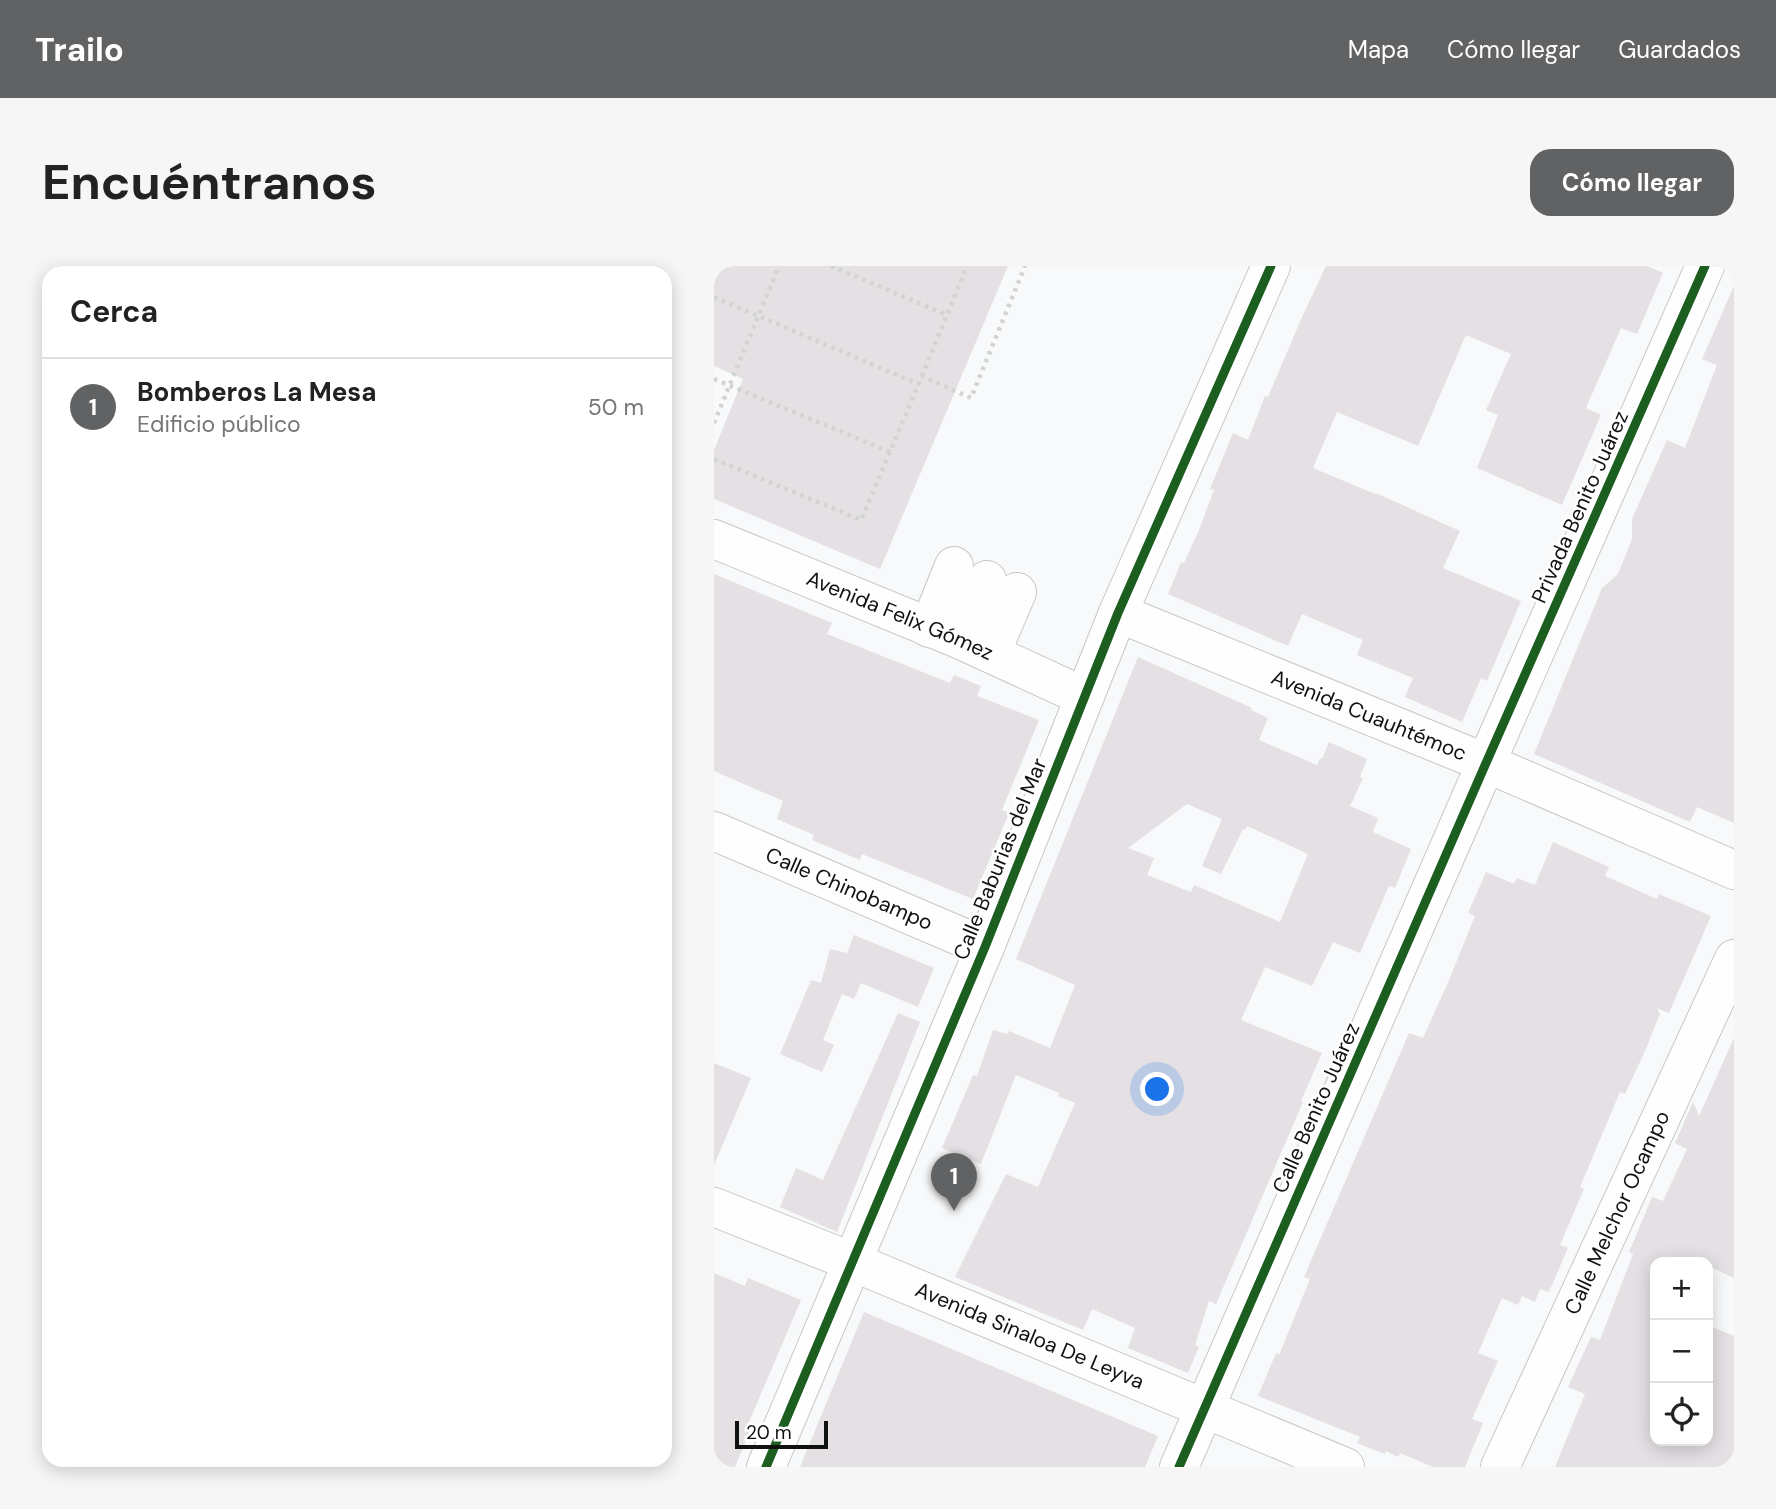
<!DOCTYPE html>
<html lang="es">
<meta charset="utf-8">
<style>
body{margin:0;font-family:"DM Sans",sans-serif;background:#f6f6f6;color:#222}
.controls{position:absolute;right:21px;bottom:21px;display:grid;overflow:hidden;border-radius:14px;box-shadow:0 4px 18px #0003}
.controls button{width:63px;height:63px;display:grid;place-items:center;padding:0;border:0;border-bottom:2px solid #e0e0e0;background:#fff;color:#222;font:35px sans-serif}
.scale{position:absolute;left:21px;bottom:18px;width:93px;box-sizing:border-box;padding-left:7px;border:4px solid #101111;border-top:0;font-size:19px;line-height:24px;white-space:nowrap;color:#101111;-webkit-text-stroke:5px #fff;paint-order:stroke}
.you{position:absolute;left:444px;top:824px;width:24px;height:24px;margin:-18px;border:5px solid #fff;border-radius:50%;background:#1a73e8;box-shadow:0 0 0 10px #1a73e833}
.badge{display:grid;place-items:center;width:46px;height:46px;border-radius:50%;background:#616263;color:#fff;font-size:23px;font-weight:700}
.pin{position:absolute;translate:-50% -58px;filter:drop-shadow(0 2px 4px #0008)}
.pin::after{content:'';position:absolute;top:37px;width:24px;height:21px;background:inherit;clip-path:polygon(0 0,100% 0,50% 100%)}
.list{margin:0;padding:0;list-style:none}
h2{display:flex;justify-content:space-between;align-items:center;height:91px;margin:0;padding:0 28px;font-size:30px}
h2 small{font-size:23px;font-weight:400;color:#767676}
.list li{display:grid;grid-template-columns:46px 1fr auto;gap:21px;align-items:center;box-sizing:border-box;height:98px;padding:0 28px;border-top:2px solid #e0e0e0}
.list b{display:block;font-size:26px;white-space:nowrap}
.list p{margin:0;font-size:23px;white-space:nowrap;color:#767676}
.list em{font-size:23px;font-style:normal;color:#767676}
.icon{flex:none;width:38px;height:38px;fill:none;stroke:currentColor;stroke-width:2;stroke-linecap:round;stroke-linejoin:round}
.map{position:relative;flex:none;width:1020px;height:1201px;overflow:hidden;border-radius:21px}
header{display:flex;align-items:center;gap:42px;box-sizing:border-box;height:98px;padding:0 35px;background:#616263;color:#fff}
header strong{font-size:33px}
nav{display:flex;gap:38px;margin-inline-start:auto;font-size:24px}
.intro{display:flex;align-items:center;justify-content:space-between;box-sizing:border-box;height:168px;padding:0 42px}
h1{margin:0;font-size:49px}
.button{padding:18px 32px;border-radius:21px;background:#616263;color:#fff;font-size:24px;font-weight:700}
main{display:flex;gap:42px;padding:0 42px}
aside{flex:1;background:#fff;border-radius:21px;box-shadow:0 4px 18px #0003}
.map>svg:first-child{display:block}
.building{fill:#e4e0e4;fill-rule:evenodd}
.lines{fill:none;stroke-linecap:round;stroke-linejoin:round}
.minor-casing{stroke:#c6c8c8;stroke-width:40}
.path{stroke:#d2d3d3;stroke-width:4.5;stroke-dasharray:3.5 5;stroke-linecap:butt}
.minor{stroke:#fefefe;stroke-width:38}
.cycleway-casing{stroke:#fff;stroke-width:13}
.cycleway{stroke:#1b5e20;stroke-width:9}
.labels{text-anchor:middle;dominant-baseline:central;stroke-width:5;stroke-linejoin:round;paint-order:stroke}
.street-label{font-size:21px;fill:#101111;stroke:#fff}
</style>
<header>
<strong>Trailo</strong>
<nav><a>Mapa</a><a>Cómo llegar</a><a>Guardados</a></nav>
</header>
<div class="intro"><h1>Encuéntranos</h1><a class="button">Cómo llegar</a></div>
<main>
<aside>
<h2>Cerca<small></small></h2>
<ul class="list">
<li><span class="badge">1</span><div><b>Bomberos La Mesa</b><p>Edificio público</p></div><em>50 m</em></li>
</ul>
</aside>
<div class="map">
<svg width="1020" height="1201" viewBox="0 0 1020 1201">
<rect width="100%" height="100%" fill="#f8f9fa"/>
<path class="building" d="M0,0h294l-128,303 -166,-70v-49l29,-71 -29,-13z
M612,0h321l16,7 -26,61 -16,-6 -35,80 15,7 -39,90 -85,-37 21,-53 -12,-5 25,-56 -45,-19 -48,111 -81,-34 -24,56 62,26 1,-1 84,38 -17,37 78,33 -34,80 -6,-3 -19,44 -57,-25 8,-19 -56,-23 6,-15 -61,-26 -14,32 -120,-52 13,-32 3,1 15,-33 15,-40 -4,-1 23,-56 15,7 17,-44 3,1 34,-80z
M1020,20v537l-37,-16 -7,15 -156,-68 68,-166 16,-14 14,-35v-20l35,-79 18,8 32,-83 -15,-6z
M0,308l118,49 -5,11 123,49 4,-8 27,11 -4,10 62,24 -37,90 7,3 -36,86 -111,-45 -2,6 -48,-20 2,-5 -37,-16 6,-18 -69,-30z
M424,391l114,51 -1,2 17,8 -9,22 58,25 3,-7 2,1 7,-17 38,17 -7,18 3,1 -13,28 28,12 -5,14 38,17 -16,39 -5,-2 -2,2 -28,65 -27,-11 -21,44 -47,-19 -24,53 81,33 -21,48 2,1 -87,202 -7,-3 -14,44 4,2 -11,26 -60,-25 7,-20 -43,-19 -9,21 -128,-53 51,-103 32,13 37,-84 -17,-7 1,-3 -43,-18 -35,89 -39,-16 31,-73 4,1 16,-46 14,4 2,-3 41,17 25,-63 -59,-26zM473,538l35,15 -20,47 19,8 22,-45 2,1 2,-4 61,28 -28,68 -86,-37 -3,7 -44,-17 7,-17 -26,-10z
M839,576l56,25 -4,9 52,23 2,-5 52,22 -42,97 -12,-5 3,6 -15,37 -20,43 -5,-2 -40,95 4,2 -24,56 8,3 -19,44 -9,-3 -5,13 -13,-6 -4,9 -16,-7 -24,55 20,8 -26,58 11,4 -18,44h-32l-33,-14 -2,4 -12,-6 -1,3 -28,-11 3,-6 -102,-41 18,-43 3,2 31,-76 -6,-2 105,-244 14,5 26,-58 26,-64 -7,-3 18,-41 28,12 3,-6 18,7z
M140,669l80,33 -16,39 -57,-24 -7,16 -12,-5 -19,46 11,5 -12,27 -42,-18 31,-74 10,3 9,-34 17,4z
M184,747l22,9 -83,210 -57,-25 16,-39 27,12z
M1020,772v240l-26,-12v-4h-53v179h53v-116l26,11v131h-179l30,-73 -17,-7 23,-50 9,3 33,-86 -4,-2 23,-55 11,4 24,-52 -12,-6 18,-41 6,14z
M0,797l37,15 -37,87z
M0,1007l31,13 3,-8 53,22 -55,129 4,2 -15,36h-21z
M150,1046l294,124 -13,31h-345z"/>
<g class="lines">
<defs>
<g id="minor">
<path id="s1" d="M0,273l247,101 122,56"/>
<path id="s2" d="M404,347l368,150 248,107"/>
<path d="M215,362l25,-62"/>
<path d="M247,374l26,-60"/>
<path d="M277,387l26,-61"/>
<path id="s3" d="M0,565l271,116"/>
<path id="s4" d="M0,941l139,55 492,205"/>
<path d="M52,1201l219,-520 133,-334 153,-347"/>
<path d="M465,1201l307,-704 219,-497"/>
<path id="s5" d="M786,1201l234,-508"/>
</g>
</defs>
<use href="#minor" class="minor-casing"/>
<path class="path" d="M117,0l116,49
M0,31l204,87
M208,110l45,-110
M0,113l176,73
M0,157l65,-157
M0,193l147,61 61,-144 49,22 54,-132"/>
<use href="#minor" class="minor"/>
<defs>
<path id="cycleway" d="M52,1201l219,-520 133,-334 153,-347
M465,1201l307,-704 219,-497"/>
</defs>
<use href="#cycleway" class="cycleway-casing"/>
<use href="#cycleway" class="cycleway"/>
</g>
<g class="labels">
<g class="street-label">
<text transform="translate(866 241) rotate(-66)">Privada Benito Juárez</text>
<text stroke="none"><textPath href="#s1" startOffset="201">Avenida Felix Gómez</textPath></text>
<text stroke="none"><textPath href="#s2" startOffset="271">Avenida Cuauhtémoc</textPath></text>
<text transform="translate(286 593) rotate(-68)">Calle Baburias del Mar</text>
<text stroke="none"><textPath href="#s3" startOffset="147">Calle Chinobampo</textPath></text>
<text transform="translate(602 842) rotate(-66)">Calle Benito Juárez</text>
<text stroke="none"><textPath href="#s5" startOffset="280">Calle Melchor Ocampo</textPath></text>
<text stroke="none"><textPath href="#s4" startOffset="341">Avenida Sinaloa De Leyva</textPath></text>
</g>
</g>
</svg>
<div class="controls">
<button>+</button>
<button>−</button>
<button><svg class="icon" aria-label="locate" viewBox="0 0 24 24"><circle cx="12" cy="12" r="6"/><path d="M12 2v4M12 18v4M2 12h4M18 12h4"/></svg></button>
</div>
<div class="scale">20 m</div>
<div class="you"></div>
<div class="pin badge" style="left:240px;top:945px">1</div>
</div>
</main>
